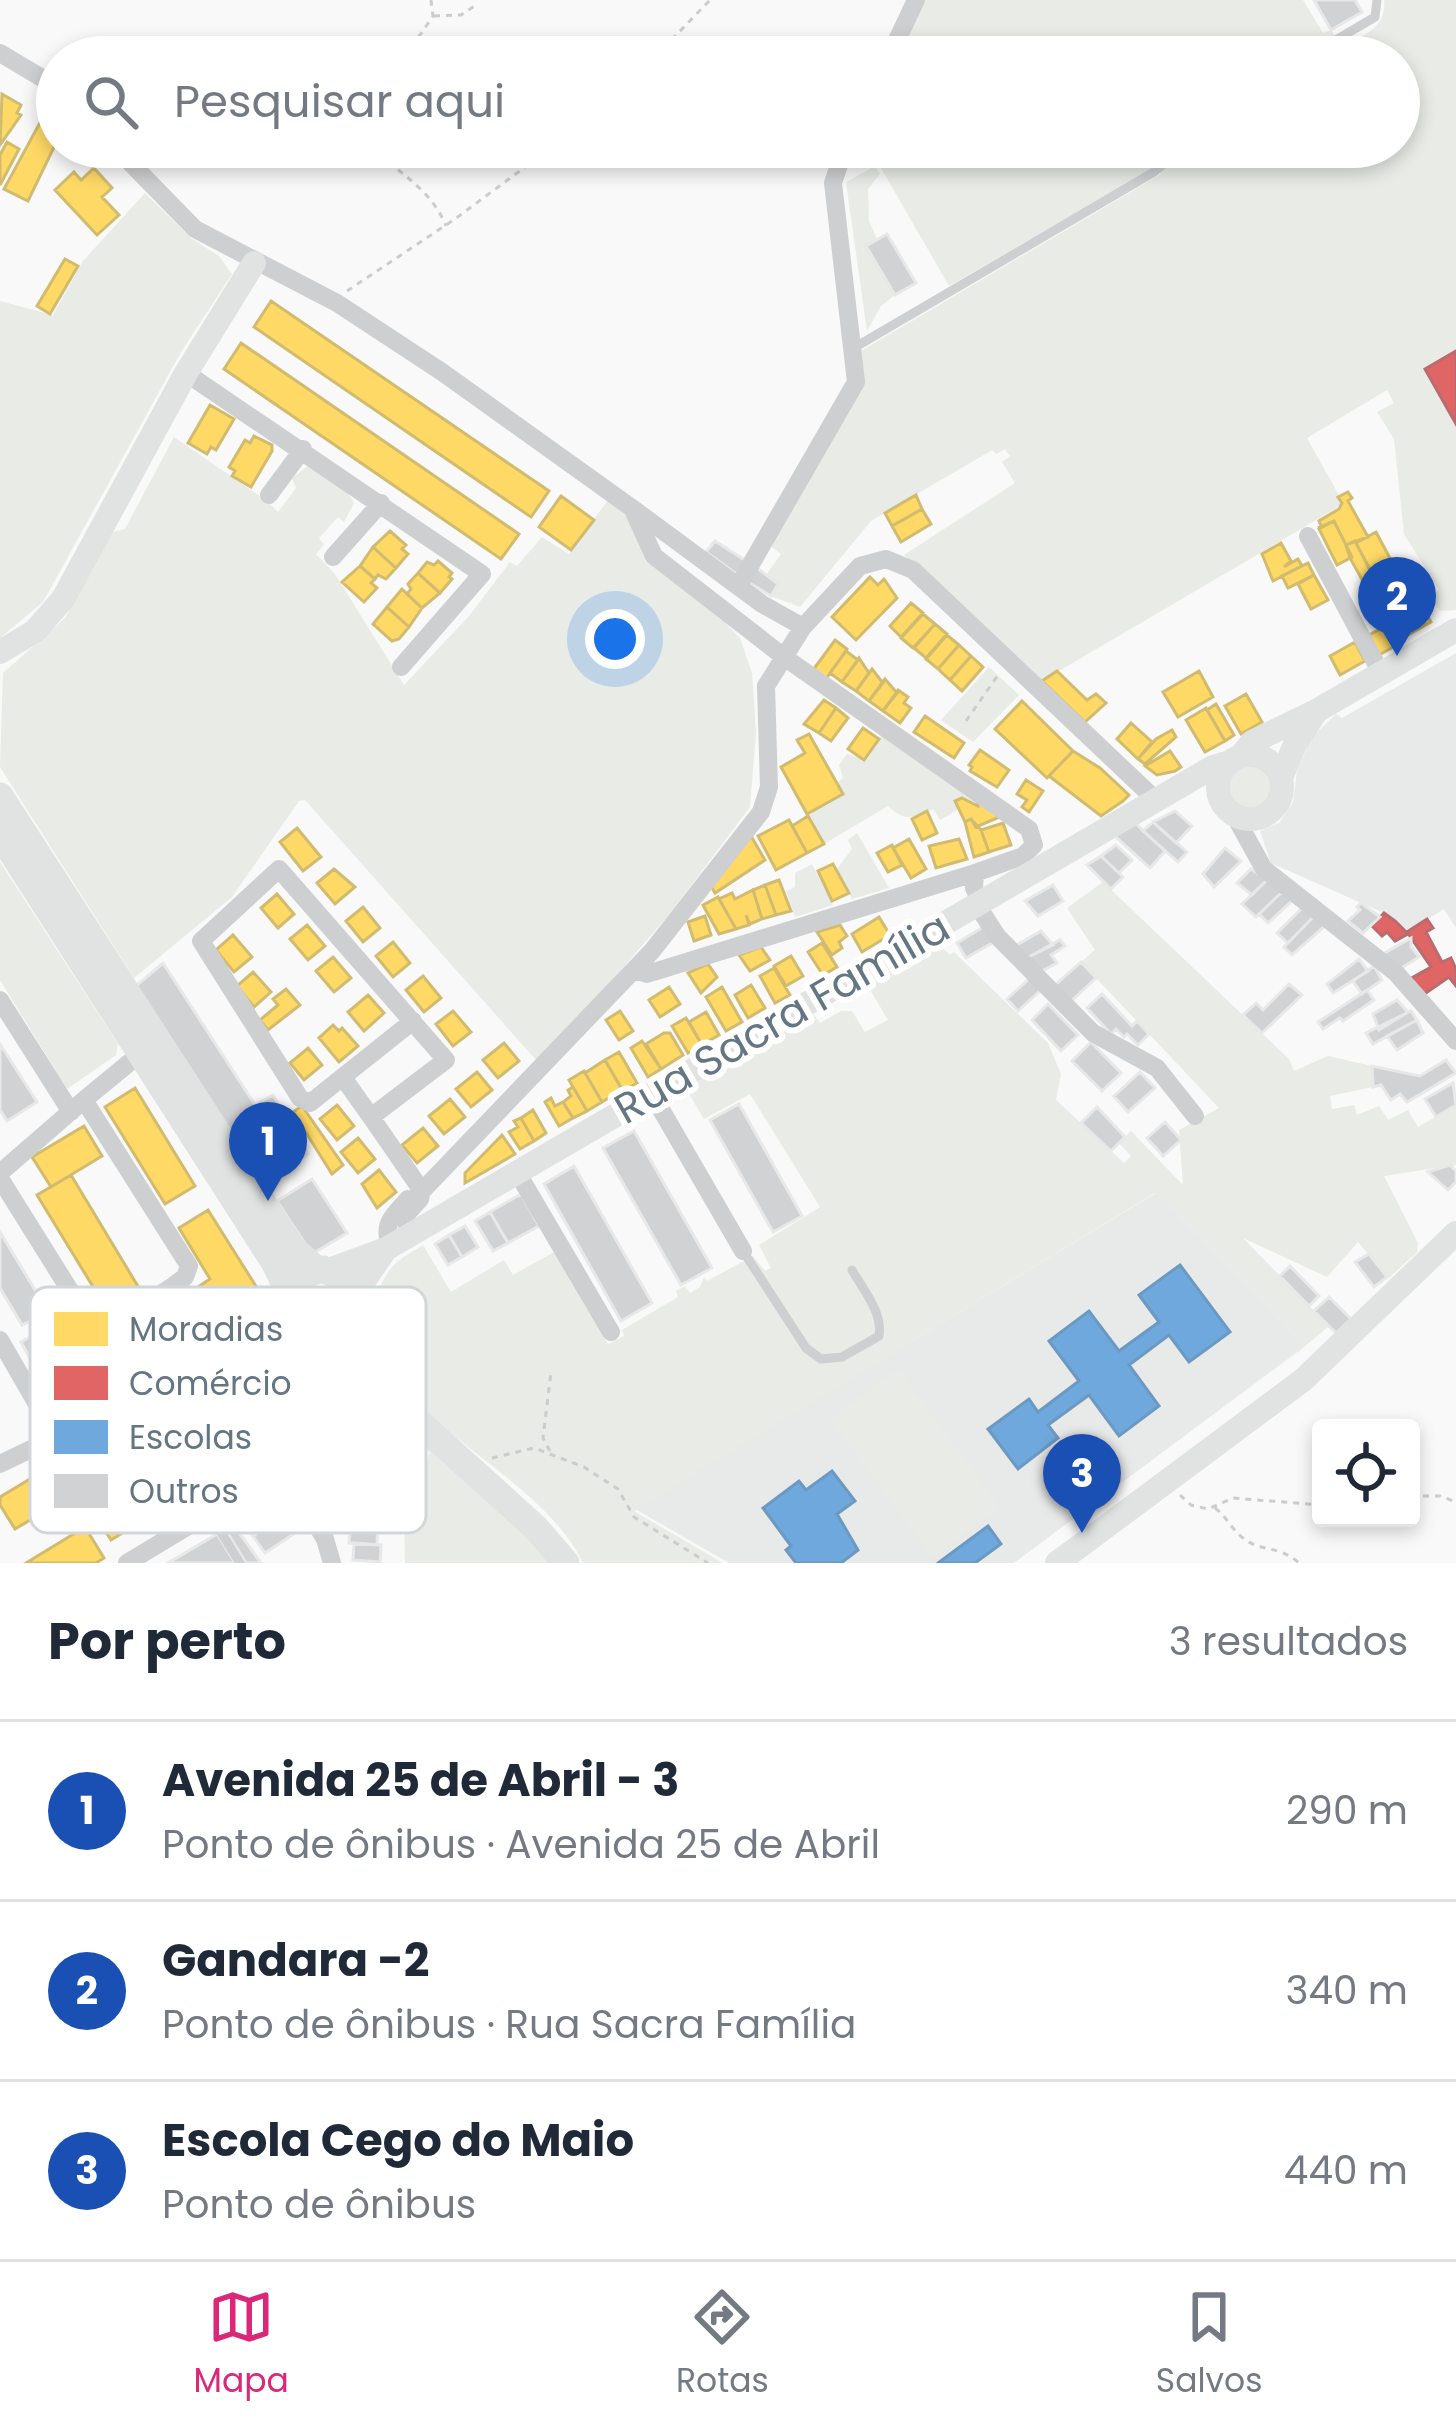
<!DOCTYPE html>
<html lang="pt">
<meta charset="utf-8">
<style>
body{margin:0;font-family:Poppins,sans-serif;background:#f2f2f3;color:#1f2937}
.controls{position:absolute;right:36px;bottom:36px;display:grid;overflow:hidden;border-radius:12px;box-shadow:0 6px 18px #0003}
.controls button{width:108px;height:108px;display:grid;place-items:center;padding:0;border:0;border-bottom:3px solid #e0e1e3;background:#fff;color:#1f2937;font:60px sans-serif}
.you{position:absolute;left:615px;top:639px;width:42px;height:42px;margin:-30px;border:9px solid #fff;border-radius:50%;background:#1a73e8;box-shadow:0 0 0 18px #1a73e833}
.badge{display:grid;place-items:center;width:78px;height:78px;border-radius:50%;background:#db2777;color:#fff;font-size:39px;font-weight:700}
.pin{position:absolute;translate:-50% -99px;filter:drop-shadow(0 3px 6px #0008)}
.pin::after{content:'';position:absolute;top:63px;width:42px;height:36px;background:inherit;clip-path:polygon(0 0,100% 0,50% 100%)}
.list{margin:0;padding:0;list-style:none}
h2{display:flex;justify-content:space-between;align-items:center;height:156px;margin:0;padding:0 48px;font-size:51px}
h2 small{font-size:39px;font-weight:400;color:#747a83}
.list li{display:grid;grid-template-columns:78px 1fr auto;gap:36px;align-items:center;box-sizing:border-box;height:180px;padding:0 48px;border-top:3px solid #e0e1e3}
.list b{display:block;font-size:45px;white-space:nowrap}
.list p{margin:0;font-size:39px;white-space:nowrap;color:#747a83}
.list em{font-size:39px;font-style:normal;color:#747a83}
.icon{flex:none;width:66px;height:66px;fill:none;stroke:currentColor;stroke-width:2;stroke-linecap:round;stroke-linejoin:round}
.map{position:relative;flex:none;width:1456px;height:1563px;overflow:hidden}
.search{position:absolute;background:#fff;box-shadow:0 6px 18px #0003;left:36px;right:36px;top:36px;height:132px;display:flex;align-items:center;gap:30px;box-sizing:border-box;padding:0 42px;border-radius:66px;color:#747a83;font-size:45px}
.sheet{height:696px;background:#fff}
nav{display:flex;justify-content:space-around;align-items:center;box-sizing:border-box;height:168px;border-top:3px solid #e0e1e3;background:#fff;font-size:33px;color:#747a83}
nav a{display:grid;justify-items:center;gap:6px}
nav .on{color:#db2777}
.map>svg:first-child{display:block}
.built{fill:#e8e9e9}
.green{fill:#e8ebe6}
.homes{fill:#ffd966;stroke:#d1bb6f;stroke-width:3}
.shops{fill:#e06666;stroke:#bb6b6f;stroke-width:3}
.schools{fill:#6fa8dc;stroke:#6c99c1;stroke-width:3}
.building{fill:#d0d2d3;stroke:#e8e8e8;stroke-width:3}
.lines{fill:none;stroke-linecap:round;stroke-linejoin:round}
.path{stroke:#cbcccd;stroke-width:3;stroke-dasharray:6 6;stroke-linecap:butt}
.lane{stroke:#cecfd0;stroke-width:9}
.street{stroke:#cecfd0;stroke-width:18}
.secondary{stroke:#e1e2e2;stroke-width:24}
.primary{stroke:#e1e2e2;stroke-width:27}
.labels{text-anchor:middle;dominant-baseline:central;stroke-width:12;stroke-linejoin:round;paint-order:stroke}
.street-label{font-size:42px;fill:#657683;stroke:#fff}
.key{fill:#fff;stroke:#d1d6da;stroke-width:3}
.key-label{font-size:33px;fill:#657683}
</style>
<div class="map">
<svg width="1456" height="1563" viewBox="0 0 1456 1563">
<rect width="100%" height="100%" fill="#f9f9f9"/>
<path class="built" d="M1456,653v275l-12,-19 -37,23 -23,-19 -113,-50 -11,-32 19,-8 14,-21 4,-31 14,-33 25,-24 6,4z
M1156,1193l142,146 2,6 -4,8 -282,210h-285l-94,-54z"/>
<path class="green" d="M922,0h381l20,33 8,-3 11,17c22,-12 45,-19 42,-47h72v351l-31,18 31,55v186l-16,1 -11,-15 10,-6 -35,-56 -10,-95 -17,-27 17,-9 -7,-13 -80,48 33,59 2,6 -7,6 -293,172 -138,-126 111,-72 -13,-21 8,-6 -5,-7 -9,5 -4,-4 -121,71 -71,86 -29,-11 6,-12 -11,-9 15,-21 -12,-9 92,-194 300,-177 -5,-7 -207,119 -68,-118 37,-21h481v-90h-323l14,-8 -5,-9 -30,17h-159z
M875,166l5,8 -12,15 1,32 8,18 -11,7 29,49 -14,11 -14,25 -21,-149z
M145,193l47,46 27,17 13,18 -51,78 -138,250 -43,36v-337l53,14 30,-54z
M174,437l93,64 11,11 18,-24 -4,-10 16,-12 40,27 6,10 -10,19 -6,-5 -19,21 5,7 -8,9 19,20 69,111 65,-69 41,-54 7,4 25,-29 27,17 39,-54 12,8 12,17 108,113 12,35 4,60 -6,74 -78,104 -83,96 -53,53 -231,-260 -6,1 -67,96 -98,81 -134,-211 3,-94 62,-55 48,-86 12,-3z
M989,667l30,28 -46,47 -32,-22z
M882,735l96,65v6l-16,-8 -7,4 4,7 -19,11 -7,-11c-21,10 -29,12 -45,-3l-64,38 -17,-30 36,-20 -6,-11 6,-5 -4,-13 8,-11 17,6z
M1228 786a22 22 0 1 1 44 0a22 22 0 1 1-44 0Z
M857,833l32,55 -37,11 -15,-30 15,-20 -4,-9z
M0,862l118,182 -2,11 -49,34 -67,-109z
M812,864l21,41 -38,12 -9,-26 9,-4v-14z
M1103,882l186,177 5,12 34,-15 44,10 1,21 -43,9 2,13 22,-4 3,10 22,-9 9,14 20,-10 10,17 38,-22v60l-72,11 34,67 -1,9 -28,26 -31,-36 -31,35 -84,-39 86,88 -32,27 1,-14 -143,-146 -521,318 89,52h-140c-32,-70 -143,-125 -191,-185 -23,-30 -25,-83 1,-112 8,-9 20,-14 30,-21l28,47 53,-32 9,15 41,-23 54,92 16,-8 -2,-6 56,-33 -2,-6 9,-5 5,7 10,-6 4,-10 3,4 46,-25 12,15 6,-3 -12,-23 61,-38 -70,-113 -46,25 -20,-33 129,-72 7,9 21,-12h11l13,21 23,-12 -22,-37 70,-41 14,13 4,-3 94,91 13,31 -5,26 68,63 7,-7 -12,-13 12,-12 52,54 -4,-55 40,-22 -138,-146 14,-12 -28,-42z
M898,1369l102,138 -68,50 -102,-138z
M400,1419l109,94 41,50h-145l-1,-63 26,-47 -36,-30z"/>
<path class="homes" d="M2,94l19,11 -4,8 4,2 -21,30z
M43,117l14,15v9l-29,60 -24,-12z
M7,142l12,7 -19,36v-30z
M94,168l18,20 -10,9 17,18 -22,20 -42,-45 19,-18 7,8z
M65,259l13,7 -28,48 -13,-8z
M271,301l278,190 -18,26 -277,-190z
M241,343l278,191 -18,25 -277,-190z
M210,405l24,14 -18,31 -5,-3 -4,7 -19,-11z
M254,436l18,9v6l-21,36 -19,-11 3,-5 -6,-4 16,-27 5,3z
M1348,492l4,6 -4,3 20,36 -22,8 -12,-24 -16,7 3,-2 -2,-5 20,-12 3,-6 -4,-6z
M916,495l6,14 -30,17 -7,-13z
M561,496l33,24 -23,30 -32,-23z
M922,509l9,15 -30,18 -9,-16z
M1334,521l18,36 -15,8 -18,-36z
M390,531l16,14 -4,4 6,5 -12,14 -23,-21z
M1376,532l17,32 -20,11 -17,-32z
M1355,541l23,45 -5,3 2,4 6,-3 6,14 -5,3 -7,-13 -4,2 -21,-38 -4,-13z
M1281,543l10,18 -7,6 14,-8 4,7 -29,15 -11,-27z
M373,547l23,21 -10,11 -8,-4 -3,4 -15,-13z
M438,561l14,12 -3,4 3,2 -12,14 -22,-20 9,-11 7,3z
M1308,563l6,12 -26,13 -6,-12z
M360,566l15,13 -4,4 6,5 -13,14 -22,-20z
M418,573l22,20 -18,15 -15,-14 4,-5 -3,-5z
M1314,575l14,25 -17,9 -13,-25z
M870,577l8,8 6,-6 13,19 -41,42 -24,-23z
M402,589l20,19 -13,19 -22,-20z
M1419,602l12,20 -25,14 -12,-20z
M911,603l12,10 -22,24 -11,-11z
M387,607l22,20 -10,12 -7,2 -19,-17z
M923,614l12,10 -22,24 -12,-10z
M1394,622l10,19 -25,14 -10,-20z
M935,624l12,10 -21,24 -12,-10z
M947,635l12,10 -21,24 -12,-10z
M835,640l12,9 -21,30 -13,-9z
M1355,642l10,19 -25,14 -10,-19z
M959,645l12,11 -21,24 -12,-11z
M846,651l12,9 -16,22 -12,-9z
M971,656l12,11 -21,24 -12,-11z
M859,658l10,15 -13,18 -14,-9z
M872,669l11,14 -14,18 -13,-10z
M1057,671l30,29 9,-6 10,9 -21,19 -43,-41z
M1199,671l14,26 -35,20 -15,-25z
M885,679l12,14 -14,18 -14,-10z
M898,690l10,7 -4,6 7,5 -11,15 -17,-12z
M1246,694l16,28 -21,12 -16,-28z
M824,700l12,8 -17,25 -15,-9z
M1022,701l51,50 -26,27 -52,-49z
M1216,704l18,31 -9,6 -18,-31z
M836,708l12,10 -17,23 -12,-8z
M1206,708l19,33 -20,11 -19,-32z
M925,716l39,27 -10,15 -40,-26z
M1131,723l21,19 -14,17 -21,-20z
M863,728l16,11 -15,21 -16,-11z
M1172,730l4,7 -31,27 -7,-5 18,-20z
M809,734l34,60 -36,20 -26,-47 24,-14 -8,-13z
M980,750l29,20 -12,17 -27,-16 2,-4 -3,-2z
M1073,751l27,17 29,27 -6,6 -22,15 -52,-40z
M1170,751l11,16 -6,4 -18,4 -12,-9z
M1026,780l17,11 -14,21 -7,-5 5,-7 -10,-6z
M962,798l16,8v-6l24,16 -26,11 -5,-8 -6,3 -10,-21z
M927,811l10,22 -15,7 -10,-21z
M808,816l16,28 -17,9 -15,-27z
M971,819l10,11 8,22 -15,5 -9,-35z
M789,820l18,33 -31,17 -18,-34z
M1003,823l8,22 -22,7 -8,-22z
M297,828l24,29 -18,14 -23,-29z
M751,836l14,24 -50,33 -4,-7z
M909,839l17,30 -15,9 -18,-30z
M959,839l8,20 -31,9 -7,-22z
M892,845l10,20 -14,7 -11,-19z
M833,864l16,29 -17,8 -14,-30z
M334,869l21,18 -20,17 -18,-21z
M779,880l12,31 -15,4 -11,-30z
M765,885l11,30 -14,4 -9,-29z
M753,890l9,29 -12,5 -4,-9 3,10 -13,4 -17,-30 13,-6 3,6z
M277,894l17,20 -16,14 -17,-20z
M718,897l18,32 -17,5 -16,-29z
M363,907l17,21 -17,14 -17,-21z
M705,916l6,19 -17,6 -6,-19z
M879,917l11,18 -28,17 -10,-18z
M307,925l18,21 -17,14 -18,-21z
M840,925l7,11 -8,6 3,6 -10,7 -15,-23z
M233,935l19,22 -18,15 -18,-22z
M393,942l17,21 -17,14 -17,-21z
M822,943l15,24 -14,8 -15,-23z
M761,947l9,13 -20,11 -11,-16z
M791,956l12,20 -17,10 -12,-20z
M333,957l18,21 -17,14 -18,-21z
M708,964l9,13 -16,16 -13,-20z
M774,968l16,27 -15,8 -15,-27z
M253,972l18,20 -17,15 -17,-21z
M423,976l18,22 -17,14 -18,-22z
M751,985l14,23 -17,10 -13,-23z
M669,987l11,17 -20,13 -11,-17z
M722,987l20,35 -16,9 -20,-34z
M286,989l14,16 -32,25 -8,-10 18,-15 -5,-6z
M368,995l16,18 -20,18 -16,-19z
M453,1011l18,21 -18,14 -17,-22z
M620,1011l13,20 -14,9 -13,-20z
M706,1012l13,23 -17,10 -13,-23z
M686,1018l16,27 -14,8 -16,-27z
M333,1025l6,6 3,-3 16,18 -19,16 -20,-24z
M664,1033h6l13,22 -22,14 -15,-25z
M642,1041l19,28 -13,8 -17,-29z
M504,1043l15,18 -21,17 -15,-18z
M308,1048l14,17 -18,15 -14,-17z
M619,1052l18,31 -14,8 -18,-31z
M605,1060l17,30 -20,12 -17,-29z
M584,1071l18,31 -15,9 -18,-31z
M477,1072l15,18 -21,17 -15,-18z
M573,1087l14,24 -14,7 -10,-16 8,-6 -3,-6z
M135,1088l60,98 -30,18 -60,-97z
M551,1098l4,8 8,-4 10,16 -14,8 -14,-24z
M450,1099l15,18 -21,17 -15,-18z
M337,1105l17,21 -17,14 -17,-21z
M302,1106l41,59 -11,9 -39,-62z
M533,1110l13,23 -12,8 -13,-23z
M521,1118l13,23 -14,8 -11,-17 9,-5 -4,-6z
M84,1126l18,30 -51,31 -19,-30z
M423,1128l15,18 -21,17 -15,-18z
M502,1135l13,19 -50,29v-10z
M358,1138l17,21 -17,14 -17,-21z
M379,1170l17,22 -19,16 -15,-24z
M71,1175l68,113 -33,20 -69,-113z
M208,1210l51,81 -48,30 -19,-30 18,-12 -31,-51z
M87,1448l3,6 8,-5 44,72 -31,19 -30,-47 -15,9 -19,-30z
M45,1470l19,30 -49,29 -15,-24v-8z
M85,1527l19,31 -8,5h-70z"/>
<path class="shops" d="M1456,351v73l-31,-55z
M1384,913l11,8 13,13 -13,7 -8,-9 -5,4 -10,-10z
M1427,919l6,9 -7,4 16,30 9,-4 5,11v17l-7,-9 -26,18 -13,-16 21,-12 -24,-35z"/>
<path class="schools" d="M1180,1265l50,67 -41,30 -20,-27 -40,30 30,41 -40,30 -30,-41 -41,30 10,13 -40,31 -30,-40 41,-30 9,13 41,-31 -30,-40 40,-30 30,40 40,-29 -20,-27z
M832,1471l23,30 -18,13 21,36 -17,13h-45l-10,-13 5,-4 -28,-38 36,-27 7,9z
M988,1526l13,18 -26,19h-37z"/>
<path class="building" d="M1314,0h41l7,12 -31,18z
M887,234l29,49 -21,12 -29,-49z
M715,541l31,20 -8,14 -32,-23z
M757,568l21,16 -7,12 -23,-14z
M1175,811l17,15 -16,17 -23,-21z
M1153,822l34,30 -9,10 -35,-31z
M1135,823l30,28 -15,17 -36,-33z
M1116,845l16,15 -13,13 -18,-17z
M1225,848l16,13 -27,26 -11,-13z
M1101,856l22,21 -12,12 -24,-24z
M1251,869l16,11 -15,15 -15,-12z
M1267,880l15,12 -26,25 -14,-13z
M1053,885l10,16 -25,15 -13,-15z
M1282,892l11,8 -25,23 -9,-9z
M1361,903l19,14 -17,16 -15,-12 12,-11 -3,-3z
M1302,908l12,8 -26,27 -11,-10z
M1314,916l11,10 -33,29 -8,-8z
M985,926l9,16 -28,16 -9,-15z
M1041,931l12,14 -29,14 -9,-13z
M1411,938v9l8,10 -19,12 -17,-15z
M1060,940l5,6 -14,9 6,8 -19,10 -11,-15z
M1359,959l9,12 -35,22 -6,-9z
M1081,962l15,16 -28,26 -15,-17z
M163,963l92,142 18,-10 35,59 -47,29 -125,-197z
M1374,966l8,14 -20,14 -9,-13z
M1031,977l11,12 -24,22 -11,-12z
M1289,984l13,11 -40,38 -19,-18 13,-12 7,7z
M1367,990l7,10 -31,21 -3,-3 -17,11 -5,-7z
M1102,994l30,32 5,-5 12,13 -11,11 -11,-11 -3,3 -8,-8 -5,5 -24,-26z
M1397,1000l11,12 -29,18 -6,-16z
M1048,1004l30,31 -17,16 -29,-31z
M1411,1011l6,9 -44,24 -7,-11z
M1417,1020l6,13 -26,17 -10,-14z
M1091,1042l30,31 -19,18 -30,-30z
M0,1044l37,58 -30,19 -7,-11z
M1446,1060l10,13 -49,29 -7,-8 -9,6 -10,-15 -8,2 -1,-21 48,10z
M1140,1072l15,16 -27,24 -14,-16z
M1453,1083l3,22 -20,12 -11,-18z
M739,1104l63,112 -29,16 -63,-112z
M1097,1107l28,30 -14,14 -30,-28z
M1165,1122l16,18 -18,16 -16,-18z
M634,1131l78,137 -31,17 -78,-137z
M1450,1165l6,6v11l-8,8 -20,-18z
M574,1166l78,137 -31,18 -77,-137z
M312,1179l35,54 -35,21 -35,-53z
M521,1194l18,32 -31,17 -18,-31z
M490,1212l18,31 -15,8 -18,-30z
M465,1226l13,21 -16,10 -13,-22z
M0,1232l38,63 10,-6 11,18 -37,18 -22,-37z
M449,1235l13,22 -14,8 -13,-21z
M1369,1254l18,23 -13,10 -19,-25z
M1290,1266l29,30 -10,10 -29,-30z
M1329,1297l22,22 -15,14 -22,-22z
M76,1311l45,72 -59,33 -41,-74z
M274,1501l10,15 -31,20 -9,-15z
M232,1513l9,14 -4,3 24,33h-15l-26,-43z
M284,1516l11,17 -30,20 -12,-17z
M351,1522l27,2 -1,21 -28,-2z
M217,1534l18,29h-67z
M354,1543l27,2 -1,17 -27,-2z"/>
<g class="lines">
<path class="path" d="M434,16l27,-1 15,-10
M405,57l28,-41 -2,-16
M655,57l55,-57
M370,147c28,25 61,42 76,79
M347,291l108,-72 97,-72
M966,721l32,-46
M550,1451l-7,-13 8,-66
M492,1458l42,-10 50,19 34,22 16,28 74,46
M1180,1495l11,10 17,4 25,-11 88,7
M1411,1496h29l16,6
M1215,1508c12,9 17,22 28,30 17,14 36,7 56,25"/>
<path class="lane" d="M1307,57l68,-40 2,-17
M852,349l302,-177 31,-25
M743,1251l63,97 15,11 21,-2 37,-21c4,-23 -15,-45 -27,-66
M209,1513l31,50"/>
<path class="street" d="M0,53l57,34
M889,57l27,-57
M115,147l80,82 142,74 105,69 190,136 22,48 130,101 245,172 5,16 -11,11 -48,17 -1,15 7,15
M186,373l296,201 -81,93
M269,495l34,-46
M632,508l130,96 41,23
M1308,536l73,137
M333,557l48,-54
M739,585l117,-203 -23,-199 12,-36
M1234,815l30,54 132,104 60,68
M977,905l20,31 96,97 64,35 38,48
M634,970l13,4 328,-101
M0,1000l71,112
M413,1021l-103,82 -10,-5 -99,-157 78,-72 167,191 -75,57 51,74
M344,1079l27,38
M652,1094l91,157
M84,1100l57,-47
M517,1172l94,160
M411,1234l-7,-17 16,-18 2,-8 230,-240 109,-139 8,-25 -3,-101 37,-59 57,-61 26,-7 27,11 245,232
M390,1246c-8,-23 3,-30 18,-47
M98,1334l75,-48 12,-9 4,-11 -105,-166 -84,73 1,7 133,213
M0,1340l56,97
M99,1412l74,122
M0,1464l56,-27 232,-132
M282,1469l43,70 7,24
M127,1563l253,-153"/>
<path class="secondary" d="M0,652l35,-21 28,-32 123,-226 68,-110
M1218 787a32 32 0 1 1 64 0a32 32 0 1 1-64 0Z
M1241,756l11,-14 66,-32 138,-80
M1281,778l14,-34 21,-32
M329,1270l57,-21 827,-482 17,-5
M352,1298l34,-49
M1057,1563l246,-183 153,-147"/>
<path class="primary" d="M0,796l292,452 24,21
M0,834l274,428 15,30
M392,1398l-21,-29 -26,-89 -22,-11 -24,7 -12,22 2,15 10,13 47,42 46,30 144,130 30,35"/>
</g>
<g class="labels">
<g class="street-label">
<text transform="translate(782 1018) rotate(-30)">Rua Sacra Família</text>
</g>
</g>
<rect x="30" y="1287" width="396" height="246" rx="18" class="key"/>
<rect x="54" y="1312" width="54" height="34" fill="#ffd966"/>
<rect x="54" y="1366" width="54" height="34" fill="#e06666"/>
<rect x="54" y="1420" width="54" height="34" fill="#6fa8dc"/>
<rect x="54" y="1474" width="54" height="34" fill="#d0d2d3"/>
<g class="key-label">
<text x="129" y="1341">Moradias</text>
<text x="129" y="1395">Comércio</text>
<text x="129" y="1449">Escolas</text>
<text x="129" y="1503">Outros</text>
</g>
</svg>
<div class="controls">
<button><svg class="icon" aria-label="locate" viewBox="0 0 24 24"><circle cx="12" cy="12" r="6"/><path d="M12 2v4M12 18v4M2 12h4M18 12h4"/></svg></button>
</div>
<div class="you"></div>
<div class="pin badge" style="left:268px;top:1201px;background:#1a4fb4">1</div>
<div class="pin badge" style="left:1397px;top:656px;background:#1a4fb4">2</div>
<div class="pin badge" style="left:1082px;top:1533px;background:#1a4fb4">3</div>
<div class="search"><svg class="icon" aria-label="search" viewBox="0 0 24 24"><circle cx="10" cy="10" r="6"/><path d="M15 15l6 6"/></svg>Pesquisar aqui</div>
</div>
<section class="sheet">
<h2>Por perto<small>3 resultados</small></h2>
<ul class="list">
<li><span class="badge" style="background:#1a4fb4">1</span><div><b>Avenida 25 de Abril - 3</b><p>Ponto de ônibus · Avenida 25 de Abril</p></div><em>290 m</em></li>
<li><span class="badge" style="background:#1a4fb4">2</span><div><b>Gandara -2</b><p>Ponto de ônibus · Rua Sacra Família</p></div><em>340 m</em></li>
<li><span class="badge" style="background:#1a4fb4">3</span><div><b>Escola Cego do Maio</b><p>Ponto de ônibus</p></div><em>440 m</em></li>
</ul>
</section>
<nav>
<a class="on"><svg class="icon" aria-label="map" viewBox="0 0 24 24"><path d="M3 6l6-2 6 2 6-2v14l-6 2-6-2-6 2zM9 4v14M15 6v14"/></svg>Mapa</a>
<a><svg class="icon" aria-label="directions" viewBox="0 0 24 24"><path d="M12 3l9 9-9 9-9-9zM9 14v-3h6M13 9l2 2-2 2"/></svg>Rotas</a>
<a><svg class="icon" aria-label="saved" viewBox="0 0 24 24"><path d="M7 4h10v16l-5-4-5 4z"/></svg>Salvos</a>
</nav>
